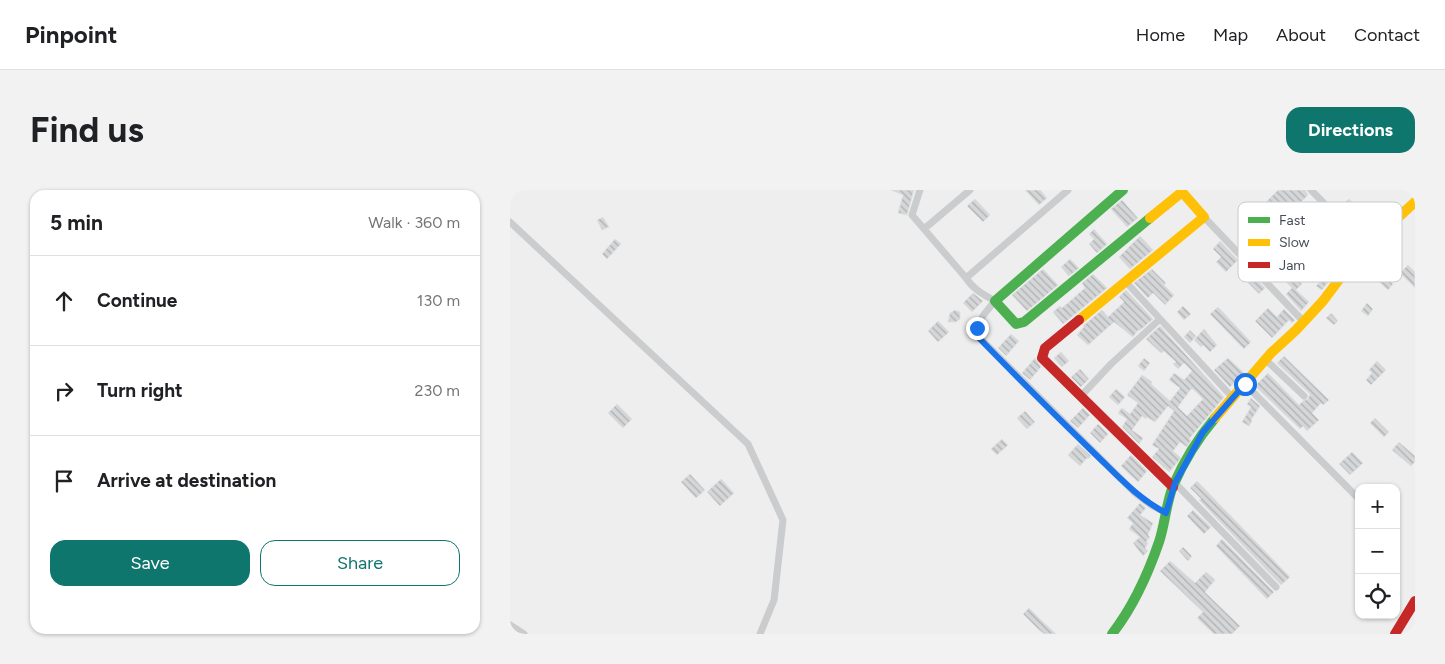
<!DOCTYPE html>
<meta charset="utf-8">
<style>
body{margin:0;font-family:Figtree,sans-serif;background:#f2f2f2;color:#202124}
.controls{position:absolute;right:15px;bottom:15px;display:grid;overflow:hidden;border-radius:10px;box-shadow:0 1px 4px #0004}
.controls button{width:45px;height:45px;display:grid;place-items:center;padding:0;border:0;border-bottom:1px solid #e0e0e0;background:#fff;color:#202124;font:25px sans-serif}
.stop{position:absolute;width:15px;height:15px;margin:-11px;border:4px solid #1a73e8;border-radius:50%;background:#fff}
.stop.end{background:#1a73e8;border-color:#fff;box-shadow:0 1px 5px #0008}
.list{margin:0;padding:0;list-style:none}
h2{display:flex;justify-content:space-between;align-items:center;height:65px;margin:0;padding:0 20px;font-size:21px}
h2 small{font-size:16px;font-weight:400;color:#757577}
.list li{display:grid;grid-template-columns:32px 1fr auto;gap:15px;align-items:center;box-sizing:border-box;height:90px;padding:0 20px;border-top:1px solid #e0e0e0}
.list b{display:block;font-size:19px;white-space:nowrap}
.list em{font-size:16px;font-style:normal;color:#757577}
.actions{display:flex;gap:10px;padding:15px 20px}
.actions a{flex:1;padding:11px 0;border:1px solid #0f766e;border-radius:15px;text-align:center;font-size:18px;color:#0f766e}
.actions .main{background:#0f766e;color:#fff}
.icon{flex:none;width:28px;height:28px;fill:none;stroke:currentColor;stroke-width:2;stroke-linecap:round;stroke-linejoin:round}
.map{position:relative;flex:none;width:905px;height:444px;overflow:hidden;border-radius:15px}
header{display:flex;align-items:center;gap:30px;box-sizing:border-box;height:70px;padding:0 25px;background:#fff;border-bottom:1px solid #e0e0e0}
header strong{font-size:24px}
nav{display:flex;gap:28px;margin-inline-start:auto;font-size:18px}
.intro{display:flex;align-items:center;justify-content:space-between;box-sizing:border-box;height:120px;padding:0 30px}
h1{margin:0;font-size:35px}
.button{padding:12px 22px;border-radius:15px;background:#0f766e;color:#fff;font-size:18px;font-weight:700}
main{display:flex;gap:30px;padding:0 30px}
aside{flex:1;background:#fff;border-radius:15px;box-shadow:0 1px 4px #0004}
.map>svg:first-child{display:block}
.building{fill:url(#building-back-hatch);stroke:#dfe0e1;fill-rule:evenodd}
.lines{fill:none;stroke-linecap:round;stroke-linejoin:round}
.street{stroke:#caccce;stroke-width:7}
.fast{stroke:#4caf50;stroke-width:10}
.slow{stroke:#ffc107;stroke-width:10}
.jam{stroke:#c62828;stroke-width:10}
.route{stroke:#1a73e8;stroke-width:6}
.key{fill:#fff;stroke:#c8cacd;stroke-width:1}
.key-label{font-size:14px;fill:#474d58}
</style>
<header>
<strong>Pinpoint</strong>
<nav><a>Home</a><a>Map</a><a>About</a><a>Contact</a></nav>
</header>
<div class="intro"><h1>Find us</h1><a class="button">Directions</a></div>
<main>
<aside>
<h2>5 min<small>Walk · 360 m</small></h2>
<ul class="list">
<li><svg class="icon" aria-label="ahead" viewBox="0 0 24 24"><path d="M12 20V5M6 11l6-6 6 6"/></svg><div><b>Continue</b></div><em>130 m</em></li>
<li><svg class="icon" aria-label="right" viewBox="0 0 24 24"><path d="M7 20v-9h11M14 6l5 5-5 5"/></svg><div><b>Turn right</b></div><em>230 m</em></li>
<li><svg class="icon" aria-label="arrive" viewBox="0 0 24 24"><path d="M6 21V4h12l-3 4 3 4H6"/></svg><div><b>Arrive at destination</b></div></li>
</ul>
<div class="actions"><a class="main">Save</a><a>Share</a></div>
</aside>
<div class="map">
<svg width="905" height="444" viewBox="0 0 905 444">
<defs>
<pattern id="building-back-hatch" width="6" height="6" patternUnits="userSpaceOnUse" patternTransform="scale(1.25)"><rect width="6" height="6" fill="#d5d6d8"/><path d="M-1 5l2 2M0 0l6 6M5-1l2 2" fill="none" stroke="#afb0b2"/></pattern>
</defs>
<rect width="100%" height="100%" fill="#eee"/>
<path class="building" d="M381,0h23l-7,25 -9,-2 5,-18z
M515,0h15l7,8 -8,7z
M768,0h27l3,5 -14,14 20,19 -2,2 17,17 5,4 -13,14 -6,-6 5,-6 -15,-16 -24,26 -9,-9 1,-1 -8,-8 12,-12 10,10 11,-11 -18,-17 -3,3 -1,-1 -19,20 -8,-7 18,-20 -5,-4z
M465,9l15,16 -7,7 -16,-16z
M839,9l27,26 -7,6 -26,-27z
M612,10l16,18 -11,9 -16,-18z
M93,27l6,10 -7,3 -5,-10z
M584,39l13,15 -10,9 -8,-9 5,-5 -5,-5z
M630,46l13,14 -23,19 -11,-12z
M105,49l6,5 -14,15 -5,-5z
M710,51l18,19 -12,12 -10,-10 5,-5 -8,-8z
M834,68l1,2 -23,30 -6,-4z
M560,69l9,9 -10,8 -8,-9z
M857,70l26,24 -5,6 -26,-24z
M898,75l7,7v16l-15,-15z
M533,79l15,16 -31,26 -15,-16z
M642,79l14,14 -2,2 10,10 -9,10 -12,-12 -5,5 -14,-15z
M779,81l13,13 -6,6 13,12 -8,9 -15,-17 6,-6 -10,-10z
M583,84l14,14 -44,36 -10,-12 7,-6 2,2 23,-20 -3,-5z
M744,87l11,11 -6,6 -11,-11z
M616,100l27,29 -14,12 -1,-1 -5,7 -19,-15 -26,23 -11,-10 7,-8 -1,-1 19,-16 6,7 16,-15 -5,-5z
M463,103l10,8 -11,11 -9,-9z
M857,113l6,6 -5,7 -7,-5z
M673,116l8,8 -7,6 -7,-8z
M708,117l33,35 -7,7 -34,-35z
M758,118l9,9 7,-8 11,11 -3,3 -3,-3 -17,18 -17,-17z
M445,120l5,2v7l-4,3h-8l2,-9z
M821,123l7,8 -4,4 -8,-7z
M428,131l11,11 -11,10 -10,-11z
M650,136l64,71 -35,42 2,1 -4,7 -7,-5 -7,9 8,7 -12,14 -17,-15 7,-8 -7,-4 22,-34 -6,-5 -13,16 -8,-5 -1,2 -4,-3 -10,14 11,8 -4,6 -17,-17 5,-8 -9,-6 4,-5 8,6 8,-11 -11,-8 15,-20 10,7 -1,2 19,17 10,-13 -11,-8 5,-7 10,7 8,-9 -8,-8 -6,6 -5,-5 3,-2 -12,-11 -3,2 -15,-14zM681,199h2l10,10 -16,17 -9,-9z
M694,139l13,16 -7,7 -7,-7 -2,2 -7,-7z
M680,140l6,6 -6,7 -6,-6z
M501,144l8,7 -13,15 -8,-8z
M551,162l8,9 -7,6 -8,-9z
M774,166l45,44 -6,5 -2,-2 -9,10 7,7 -12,11 -4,-5 -3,3 -45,-43 13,-13 31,32 4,-4 5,-2 2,-5 -33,-31z
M525,168l6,9 -11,13 -8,-7z
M634,168l6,5 -6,8 -6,-5z
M718,168l16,15 -14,14 -16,-17z
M867,171l9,9 -15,15 -5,-5 6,-7 -3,-3z
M570,179l9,10 -8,8 -10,-10z
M606,199l9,8 -7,8 -9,-8z
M741,208l9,8 -9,14 1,1 -3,5 -7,-4 9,-15 -4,-3z
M107,214l15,15 -9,9 -15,-15z
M573,218l7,7 -12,13 -8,-7z
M515,221l10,11 -8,7 -10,-11z
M865,228l14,14 -5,5 -14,-14z
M588,234l10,10 -8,9 -10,-10z
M492,249l6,6 -11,10 -6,-6z
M889,252l16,14v6l-4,4 -19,-16z
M568,254l13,12 -3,3 -1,-1 -7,8 -12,-11z
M842,262l11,11 -13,12 -11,-11z
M621,265l16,16 -9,11 -17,-16z
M180,284l15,16 -9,8 -15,-16z
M211,289l13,14 -14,13 -13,-14z
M687,291l93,96 -9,8 -82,-85 2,-1 -11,-11z
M630,313l6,5 -6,7 13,8 -5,12 2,2 -4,5 2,1 -3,5 3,3 -5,5 -10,-13 7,-6 -11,-8 4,-6 -6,-5z
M683,320l18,17 -7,7 -17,-18z
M712,349l52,53 -7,7 -51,-53z
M673,357l9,9 -4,5 -9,-10z
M660,371l25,22 11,-11 9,8 -10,12 35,34 -8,8h-18l-17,-16 6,-6 -43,-41z
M519,418l12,12 15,14h-12l-6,-5 -15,-15z"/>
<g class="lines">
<path class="street" d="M410,0l-8,25 12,14
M460,0l-46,39 42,49 102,-88
M801,0l58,59
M694,27l100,105
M0,32l238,222 35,76 -9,80 -14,34
M456,88c7,11 18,17 29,23 -10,12 -19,20 -16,36l156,156 16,12 15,8
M616,92l107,116
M756,170l38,36
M735,194l114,115
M571,206l30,-32 49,-45
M665,293l101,104
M0,435l14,9"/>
<path class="fast" d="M613,0l-128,111 21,23 8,-2 126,-104
M602,444c21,-27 36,-60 47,-92 6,-18 7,-38 14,-56 10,-23 26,-49 42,-68"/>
<path class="slow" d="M569,130l125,-103 -22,-25 -32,26
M705,228l56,-65 25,-23 27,-29 27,-36 22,-19 18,-21 25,-23"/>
<path class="jam" d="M569,130l-34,28 -3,10 131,129
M885,444l20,-33"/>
</g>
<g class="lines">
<path class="route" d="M467,138l1,9c38,39 76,77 115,115 23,22 44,46 73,61l9,-30 28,-51 42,-48"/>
</g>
<rect x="728" y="12" width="164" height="80" rx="8" class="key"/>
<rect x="738" y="27" width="22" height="6" fill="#4caf50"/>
<rect x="738" y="49" width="22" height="7" fill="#ffc107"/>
<rect x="738" y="72" width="22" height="6" fill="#c62828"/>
<g class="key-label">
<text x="769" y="35">Fast</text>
<text x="769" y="57">Slow</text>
<text x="769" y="80">Jam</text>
</g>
</svg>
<div class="controls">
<button>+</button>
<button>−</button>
<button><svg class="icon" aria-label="locate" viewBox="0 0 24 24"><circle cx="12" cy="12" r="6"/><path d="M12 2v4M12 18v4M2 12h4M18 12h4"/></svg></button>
</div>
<div class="stop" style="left:735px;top:194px"></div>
<div class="stop end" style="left:467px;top:138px"></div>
</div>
</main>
